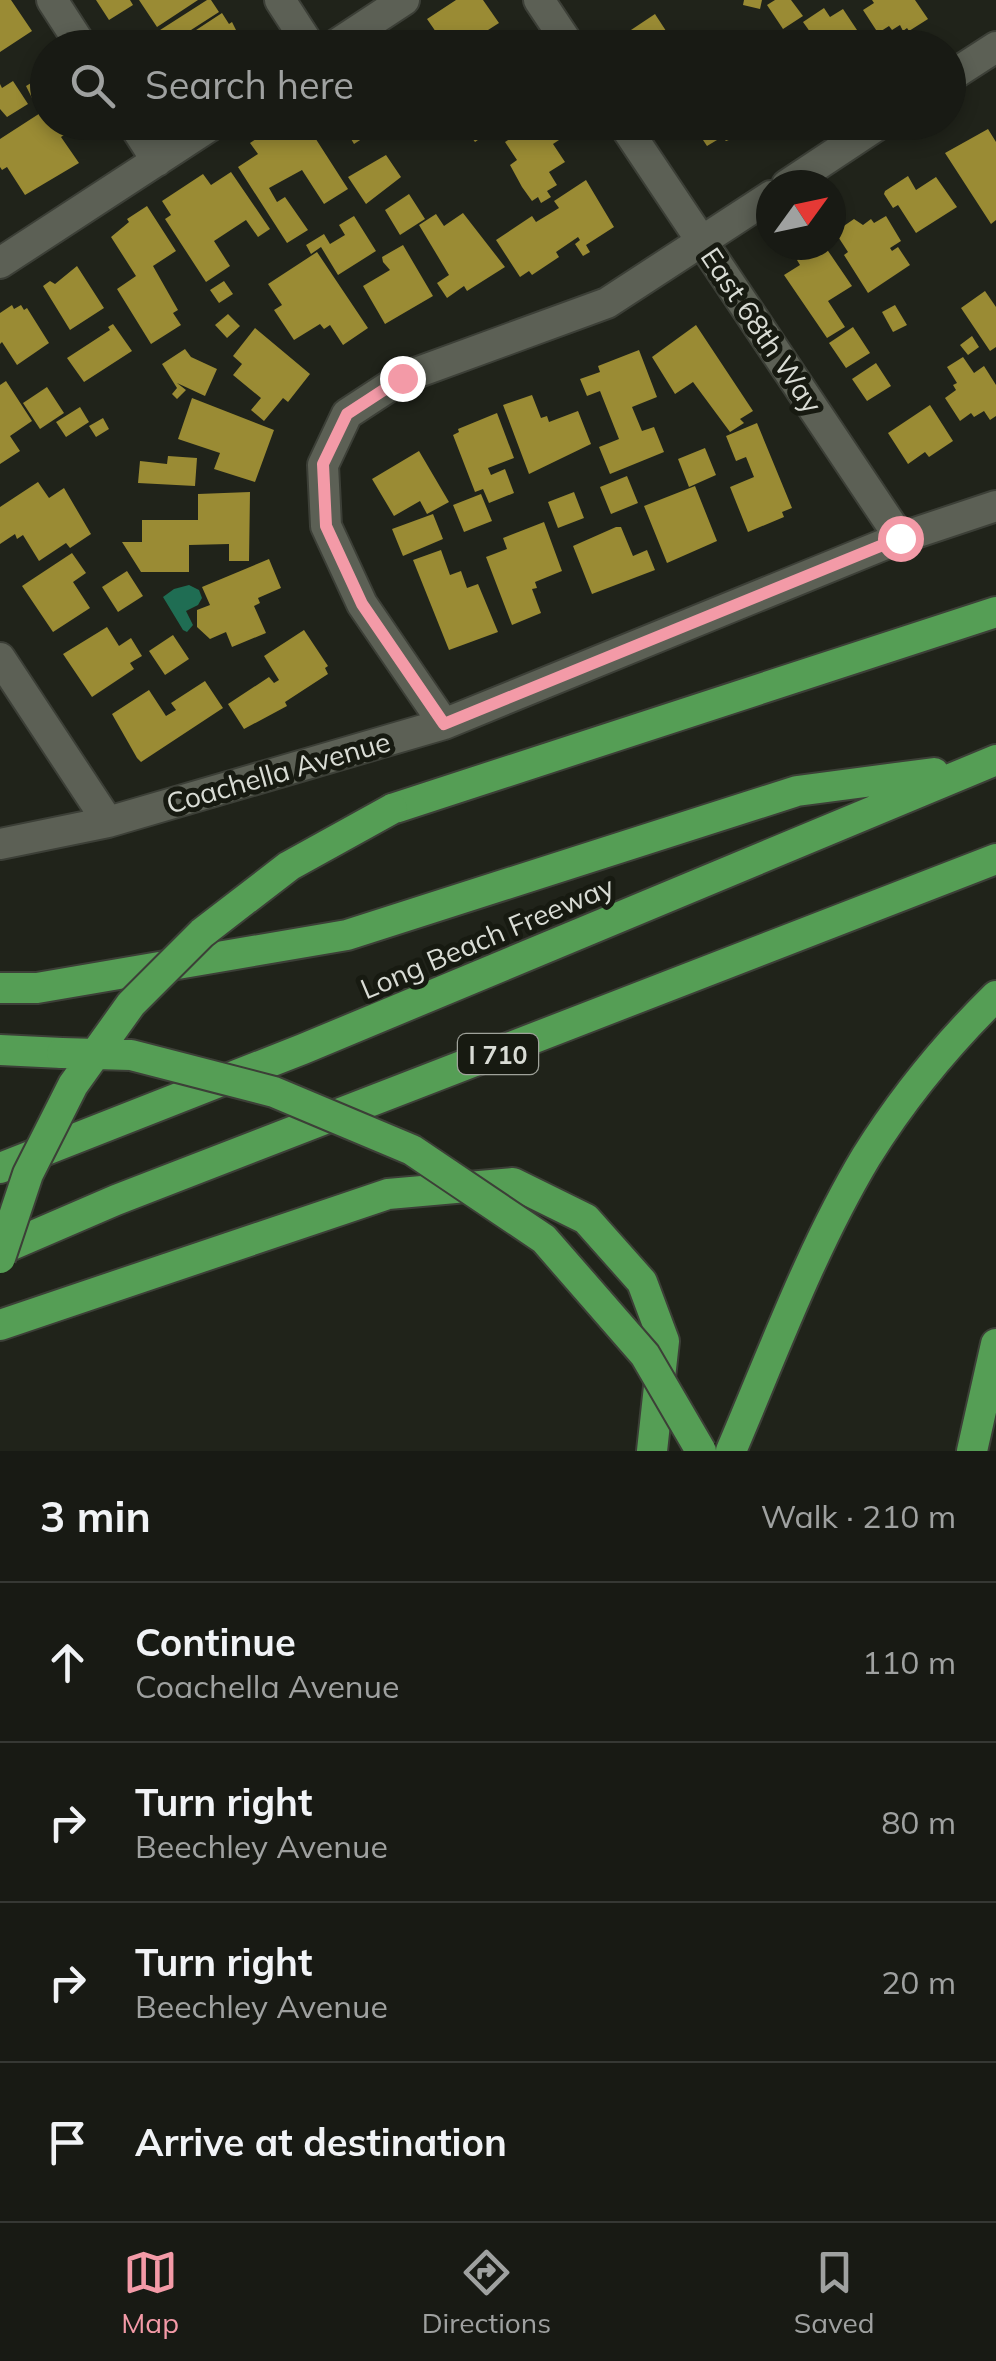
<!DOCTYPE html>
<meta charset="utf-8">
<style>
body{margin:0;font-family:Mulish,sans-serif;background:#252722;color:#f1f3f6}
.compass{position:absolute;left:756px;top:170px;width:90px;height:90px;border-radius:50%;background:#181a14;box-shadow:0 5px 15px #0003;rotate:57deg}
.stop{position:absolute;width:30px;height:30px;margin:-22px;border:8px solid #f39aa7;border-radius:50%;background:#fff}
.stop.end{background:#f39aa7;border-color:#fff;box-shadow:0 2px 10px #0008}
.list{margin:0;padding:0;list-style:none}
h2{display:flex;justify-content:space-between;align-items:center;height:130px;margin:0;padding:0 40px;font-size:42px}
h2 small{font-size:32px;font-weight:400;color:#9fa1a0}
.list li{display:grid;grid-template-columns:65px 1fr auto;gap:30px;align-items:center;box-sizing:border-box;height:160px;padding:0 40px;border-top:2px solid #363834}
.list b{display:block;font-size:38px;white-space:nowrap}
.list p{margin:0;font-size:32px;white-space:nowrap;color:#9fa1a0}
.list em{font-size:32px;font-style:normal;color:#9fa1a0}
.icon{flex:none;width:55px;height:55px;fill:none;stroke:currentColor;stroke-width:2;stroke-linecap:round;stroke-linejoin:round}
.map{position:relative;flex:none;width:996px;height:1451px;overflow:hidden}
.search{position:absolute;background:#181a14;box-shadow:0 5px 15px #0003;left:30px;right:30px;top:30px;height:110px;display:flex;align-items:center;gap:25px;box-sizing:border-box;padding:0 35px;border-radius:55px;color:#9fa1a0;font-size:38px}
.sheet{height:770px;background:#181a14}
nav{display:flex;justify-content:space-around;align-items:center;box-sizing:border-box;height:140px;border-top:2px solid #363834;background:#181a14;font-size:28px;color:#9fa1a0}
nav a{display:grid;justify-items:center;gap:5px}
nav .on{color:#f39aa7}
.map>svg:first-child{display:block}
.water{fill:#1f6d53}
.building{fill:#9a8b34}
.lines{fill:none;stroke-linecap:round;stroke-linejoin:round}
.minor-casing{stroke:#3c3f37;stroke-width:34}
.highway-casing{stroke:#3c3f37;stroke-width:34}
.minor{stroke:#5c6055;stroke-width:30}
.highway{stroke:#559e55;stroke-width:30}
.highway-bridge-casing{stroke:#3c3f37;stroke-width:34;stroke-linecap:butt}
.highway-bridge{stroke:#559e55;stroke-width:30}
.route{stroke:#f39aa7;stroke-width:12}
.labels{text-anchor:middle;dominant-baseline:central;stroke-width:10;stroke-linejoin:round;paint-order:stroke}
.shield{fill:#171a11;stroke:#9fa29a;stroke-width:2.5}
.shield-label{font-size:25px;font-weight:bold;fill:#d9dcd5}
.street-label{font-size:28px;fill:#d9dcd5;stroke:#171a11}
</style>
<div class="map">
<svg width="996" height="1451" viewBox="0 0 996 1451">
<rect width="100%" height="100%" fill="#20231a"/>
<path class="water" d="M189,585l10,5 3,8 -4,7 -12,6 7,14 -6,7 -4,-2 -20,-33 11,-8z"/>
<path class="building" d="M0,0h11l21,31 -32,21z
M96,0h34l3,5 -24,15z
M139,0h59l-41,27z
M207,0h4l8,12 -56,36h-12l-5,-9z
M456,0h27l16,23 -25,16 2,3 -8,6h-28l5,-3 -18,-26z
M744,0h18l-2,9 -17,-4z
M775,0h16l12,16 -20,13 -16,-24z
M872,0h43l13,19 -19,12 -2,-3 -4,3 -3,-6 -8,5 -3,-4 -11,7 -15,-23 11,-7z
M824,8l6,9 13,-8 16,24 -9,6 5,9h-45l-4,-7 7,-5 -10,-14z
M222,13l7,11 3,-2 13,26h-42l-10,-16z
M655,14l15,23 -17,11h-11l-11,-18z
M771,30l13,18h-39z
M186,37l7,11h-24z
M48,73v18l-15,9 -7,-14z
M13,81l15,23 -21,13 -7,-8v-25l2,4z
M48,108v14h12l7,11 -6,4 18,26 -54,32 -18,-28 -5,3 -2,-3v-28z
M281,122h15l10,15 6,-4 36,56 -24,15 -22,-34 -33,18 8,14 8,-5 23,33 -21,13 -49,-76 20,-13 -8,-11z
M341,122h47l-34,22z
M452,122h52l-29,20 -12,-17 -7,5z
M535,122h12l12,18 -6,4 12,18 -16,10 8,13 -10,6 4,6 -10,6 -3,-6 -6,4 -10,-14 -12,-22 7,-5 -12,-18z
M691,122h60l2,4 -16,11 -11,4 -4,-4 -15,9z
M988,129l8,13v78l-5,4 -46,-71z
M386,155l15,22 -35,27 -18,-27z
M231,172l39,57 -12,8 -12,-17 -32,21 16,25 -24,16 -41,-63 6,-4 -9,-14 41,-27 8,11z
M908,176l8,14 20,-13 21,30 -41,26 -18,-28 -5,3 -9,-14 1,-3z
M586,180l28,47 -28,18 4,7 -7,4 -8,-12 5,-4 -2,-3 -22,15 3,5 -27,18 -3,-4 -9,6 -24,-37 36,-24 4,6 23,-14 -5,-7z
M409,194l16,25 -25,16 -15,-25z
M147,206l29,45 -23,15 25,44 -5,3 8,12 -30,19 -34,-55 19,-13 -25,-39 18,-15 -2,-3z
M463,213l42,54 -38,24 -3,-5 -17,12 -10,-15 12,-8 -30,-50 17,-11 8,12z
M354,216l22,35 -38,24 -17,-28 -10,7 -5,-9 18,-11 6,10 15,-9 -6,-10z
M886,216l15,25 -11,7 2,3 6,-4 12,18 -42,28 -24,-38 4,-3 -13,-20 19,-13 9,6 8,-6 3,4z
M403,245l30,51 -48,28 -22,-38 27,-16 -7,-8 -1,-5z
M815,245h9l28,41 -24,15 17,26 -18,11 -43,-63 16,-10 -3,-5z
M317,252l51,76 -25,17 -13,-20 -6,4 -4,-5 -26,16 -20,-30 8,-5 -14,-21z
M77,266l27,42 -34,22 -27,-44 7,-5 5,3z
M224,281l9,13 -14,9 -9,-13z
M985,291l11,16v40l-6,4 -29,-43z
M12,305l2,4 7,-4 3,5 3,-2 22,35 -32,22 -15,-23 -2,2v-31z
M895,305l12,20 -14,7 -11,-20z
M228,314l12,12 -13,12 -12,-13z
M113,324l19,27 -48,31 -17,-24 43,-28 -2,-3z
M696,325l57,86 -13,8 4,4 -14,9 -37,-50 -18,12 -23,-37z
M853,327l17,26 -24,15 -17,-25z
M255,328l55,46 -22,28 -5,-4 -19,23 -13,-11 10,-12 -28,-23 9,-11 -9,-8z
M972,336l7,11 -11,8 -8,-10z
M185,349l6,8 26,12 -12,27 -28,-13 9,7 -9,9 -5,-5 5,-6 -15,-24z
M639,350l18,47 -25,10 10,24 12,-4 10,25 -54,22 -11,-27 20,-8 -19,-48 -13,5 -7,-17 20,-7 -2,-6z
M963,357l11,16 10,-7 12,19v31l-6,4 -6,-9 -10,6 -3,-4 -11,8 -15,-23 11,-8 -3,-5 4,-2 -10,-16z
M876,363l15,23 -24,15 -15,-22z
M6,381l26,40 -22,15 10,15 -20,13v-79z
M47,387l17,26 -24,16 -17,-26z
M532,395l9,23 6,-2 2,6 29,-11 13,33 -62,30 -26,-69z
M192,398l82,32 -19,52 -41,-13 6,-16 -42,-14z
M930,405l23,36 -24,16 -4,-5 -17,12 -20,-31z
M80,407l9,15 -23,15 -10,-15z
M497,413l17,45 -26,10 3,7 14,-6 9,24 -25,10 -6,-14 -8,3 -22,-57 6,-3 -1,-3z
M103,418l6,11 -13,8 -7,-11z
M757,423l35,85 -10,4 2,5 -36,15 -18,-45 24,-10 -8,-20 -10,4 -10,-25z
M705,448l11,27 -27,12 -11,-28z
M419,451l30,51 -22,12 -7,-13 -26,15 -22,-37z
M168,456l29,2 -2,28 -57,-3 2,-22 27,3z
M627,476l11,27 -27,11 -11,-27z
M38,482l11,16 15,-10 27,46 -21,14 -4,-5 -27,18 -16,-26 -6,4 -2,-5 -15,10v-37z
M695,486l22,55 -50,22 -23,-57z
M250,492l-1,69h-20v-17l-40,1v27h-48l-19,-30h20v-22h56v-26z
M574,492l10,26 -26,10 -10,-26z
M481,494l11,27 -28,11 -11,-27z
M433,514l10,25 -40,17 -11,-27z
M544,522l18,49 -27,11 2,6 -5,1 9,24 -29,12 -26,-68 21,-8 -4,-11z
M616,527h5l12,29 14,-6 8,20 -63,24 -19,-48z
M441,550l9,25 11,-4 6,17 11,-4 20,48 -49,18 -36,-90z
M72,553l14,20 -13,9 17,26 -37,24 -31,-46z
M269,559l12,29 -23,10 2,5 -6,3 12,27 -34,14 -6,-15 -16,7 -13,-12v-17l13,-5 -8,-18z
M127,571l16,25 -25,16 -16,-25z
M107,627l12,19 12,-8 11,18 -12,7 4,6 -42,28 -29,-43z
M304,630l24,36 -3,2 3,6 -43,28 2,4 -43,23 -16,-25 41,-27 5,6 5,-3 -15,-24z
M173,635l16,24 -24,16 -16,-24z
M205,681l18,27 -82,54 -4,-4 -25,-44 37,-24 17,26 10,-6 -5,-7z"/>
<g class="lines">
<defs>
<path id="minor" d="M52,0l31,48
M280,0l31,48
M539,0l32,48
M331,48l73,-48
M948,78l48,-31
M132,122l25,39
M622,122l278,416
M787,185l95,-63
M0,263l216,-141
M0,658l108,164
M444,724l-82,-120 -36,-78 -3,-61 24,-51 55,-36 205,-75 164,-107
M0,844l108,-22 336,-98 456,-186 96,-32"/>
<path id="highway" d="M392,809l604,-197
M0,988h37l310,-53 450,-144 137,-18
M0,1050l62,3
M0,1168l303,-119 693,-289
M0,1250l116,-50 880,-341
M0,1325l388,-131 125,-11 73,36 56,63 22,59 -12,110
M731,1451c42,-98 80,-202 135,-294 36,-58 81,-113 130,-161
M972,1451l24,-107"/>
</defs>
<use href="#minor" class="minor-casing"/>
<use href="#highway" class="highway-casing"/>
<use href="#minor" class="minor"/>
<use href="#highway" class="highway"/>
<defs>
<path id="highway-bridge" d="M62,1053l69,2 143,37 138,58 132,89 101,116 56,96
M0,1258l28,-84 45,-89 58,-81 71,-71 87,-67 103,-57"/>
</defs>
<use href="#highway-bridge" class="highway-bridge-casing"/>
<use href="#highway-bridge" class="highway-bridge"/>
</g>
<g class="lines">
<path class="route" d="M402,378l-55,36 -24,50 3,62 36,78 82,120 456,-186"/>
</g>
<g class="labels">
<rect class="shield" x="458" y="1034" width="80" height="40" rx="8"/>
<g class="shield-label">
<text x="498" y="1054">I 710</text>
</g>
<g class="street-label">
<text transform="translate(762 330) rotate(56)">East 68th Way</text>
<text transform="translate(278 772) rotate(-16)">Coachella Avenue</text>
<text transform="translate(487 937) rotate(-23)">Long Beach Freeway</text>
</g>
</g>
</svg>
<svg class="compass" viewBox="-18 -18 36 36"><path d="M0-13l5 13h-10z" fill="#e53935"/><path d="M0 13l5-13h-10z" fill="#9fa1a0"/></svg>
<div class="stop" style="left:900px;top:538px"></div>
<div class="stop end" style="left:402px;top:378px"></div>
<div class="search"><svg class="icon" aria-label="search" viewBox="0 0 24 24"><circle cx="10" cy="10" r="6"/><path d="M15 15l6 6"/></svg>Search here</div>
</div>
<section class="sheet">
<h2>3 min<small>Walk · 210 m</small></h2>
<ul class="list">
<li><svg class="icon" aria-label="ahead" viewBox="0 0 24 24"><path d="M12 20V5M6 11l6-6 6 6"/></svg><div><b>Continue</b><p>Coachella Avenue</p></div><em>110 m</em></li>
<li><svg class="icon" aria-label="right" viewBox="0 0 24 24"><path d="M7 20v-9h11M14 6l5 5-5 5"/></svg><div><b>Turn right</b><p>Beechley Avenue</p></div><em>80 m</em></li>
<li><svg class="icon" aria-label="right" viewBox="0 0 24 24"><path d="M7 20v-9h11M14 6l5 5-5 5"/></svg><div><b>Turn right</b><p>Beechley Avenue</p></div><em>20 m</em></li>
<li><svg class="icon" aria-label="arrive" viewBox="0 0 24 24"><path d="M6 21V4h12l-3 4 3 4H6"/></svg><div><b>Arrive at destination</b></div></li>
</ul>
</section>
<nav>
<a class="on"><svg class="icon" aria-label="map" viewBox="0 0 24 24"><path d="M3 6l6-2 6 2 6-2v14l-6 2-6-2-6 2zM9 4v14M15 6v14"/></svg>Map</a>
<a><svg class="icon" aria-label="directions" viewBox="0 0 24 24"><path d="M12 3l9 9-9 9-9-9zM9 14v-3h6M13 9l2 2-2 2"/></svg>Directions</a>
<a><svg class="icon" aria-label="saved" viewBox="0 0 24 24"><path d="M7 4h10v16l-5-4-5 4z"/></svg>Saved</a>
</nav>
